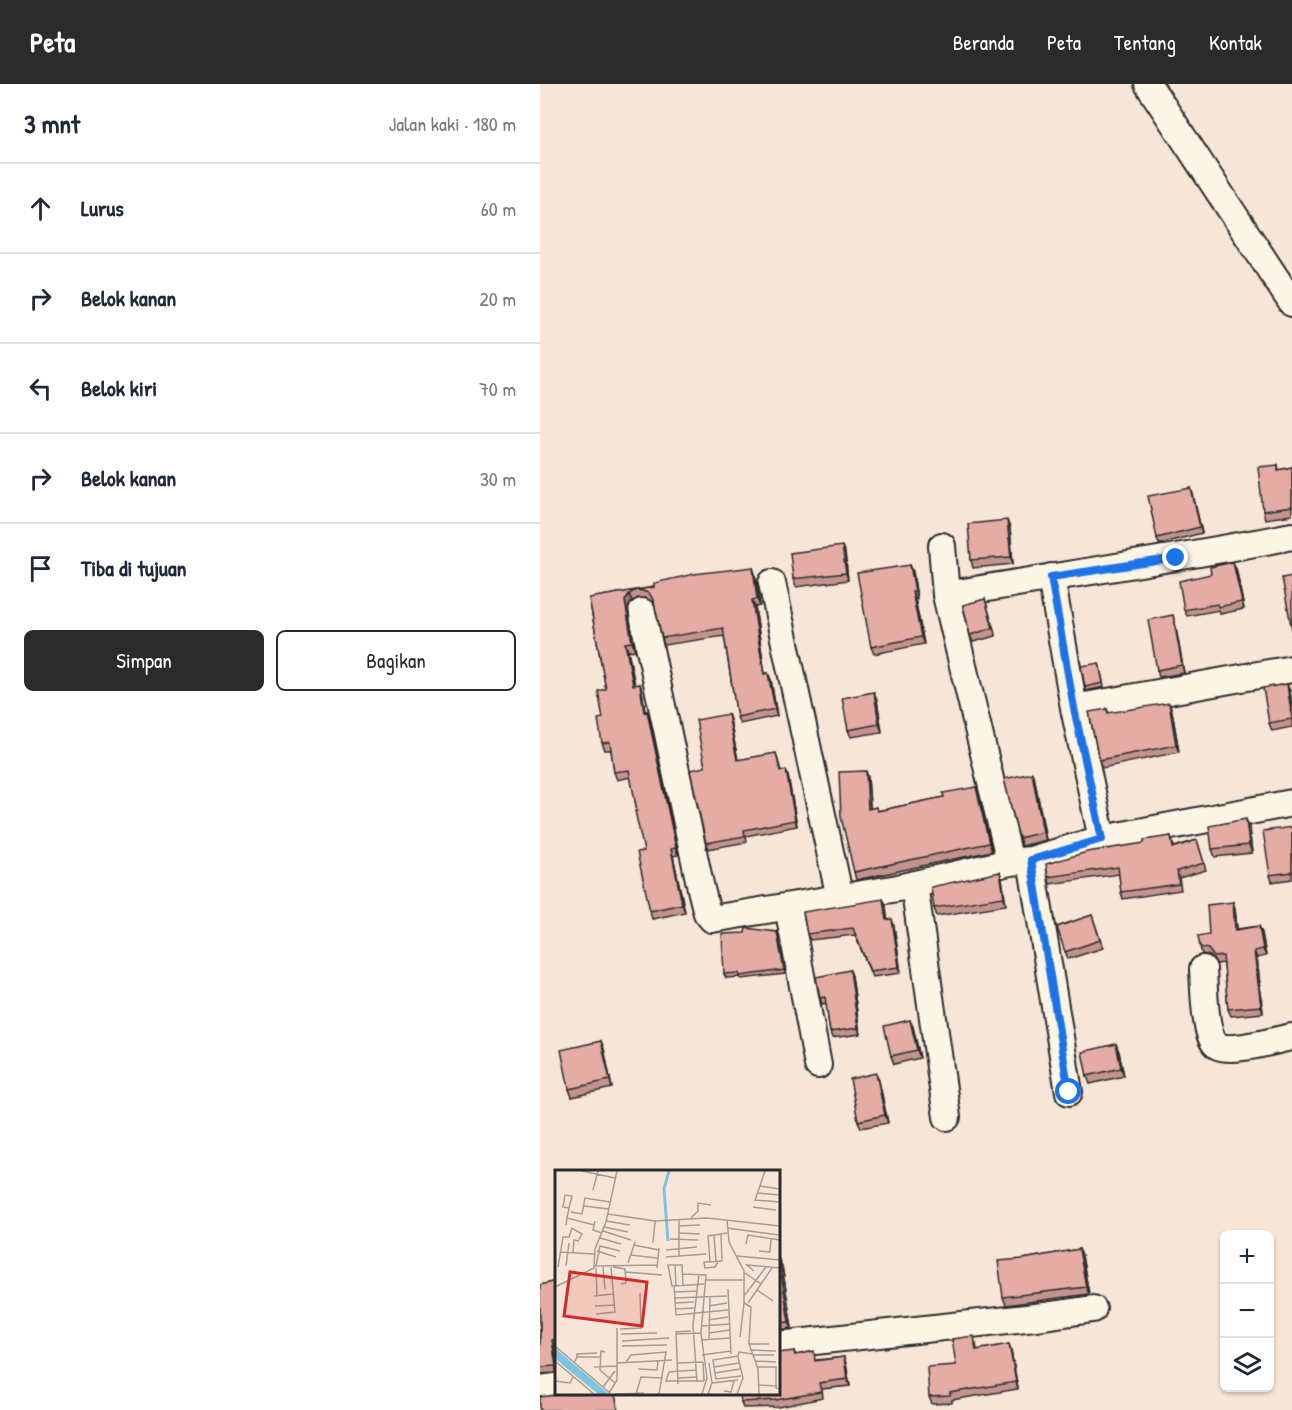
<!DOCTYPE html>
<html lang="id">
<meta charset="utf-8">
<style>
body{margin:0;font-family:"Patrick Hand",sans-serif;background:#f6f6f7;color:#1f2937}
.controls{position:absolute;right:18px;bottom:18px;display:grid;overflow:hidden;border-radius:9px;box-shadow:0 2px 4px #0004}
.controls button{width:54px;height:54px;display:grid;place-items:center;padding:0;border:0;border-bottom:2px solid #e0e1e3;background:#fff;color:#1f2937;font:30px sans-serif}
.stop{position:absolute;width:18px;height:18px;margin:-14px;border:4px solid #1a73e8;border-radius:50%;background:#fff}
.stop.end{background:#1a73e8;border-color:#fff;box-shadow:0 2px 6px #0008}
.list{margin:0;padding:0;list-style:none}
h2{display:flex;justify-content:space-between;align-items:center;height:78px;margin:0;padding:0 24px;font-size:26px}
h2 small{font-size:20px;font-weight:400;color:#747a83}
.list li{display:grid;grid-template-columns:39px 1fr auto;gap:18px;align-items:center;box-sizing:border-box;height:90px;padding:0 24px;border-top:2px solid #e0e1e3}
.list b{display:block;font-size:22px;white-space:nowrap}
.list em{font-size:20px;font-style:normal;color:#747a83}
.actions{display:flex;gap:12px;padding:18px 24px}
.actions a{flex:1;padding:14px 0;border:2px solid #2b2b2b;border-radius:9px;text-align:center;font-size:21px;color:#2b2b2b}
.actions .main{background:#2b2b2b;color:#fff}
.icon{flex:none;width:33px;height:33px;fill:none;stroke:currentColor;stroke-width:2;stroke-linecap:round;stroke-linejoin:round}
.map{position:relative;flex:none;width:752px;height:1326px;overflow:hidden}
header{display:flex;align-items:center;gap:36px;box-sizing:border-box;height:84px;padding:0 30px;background:#2b2b2b;color:#fff}
header strong{font-size:28px}
nav{display:flex;gap:33px;margin-inline-start:auto;font-size:21px}
main{display:flex}
aside{flex:1;background:#fff}
.map>svg:first-child{display:block}
.lines{fill:none;stroke-linecap:round;stroke-linejoin:round}
.minor-casing{stroke:#2b2b2b;stroke-width:30}
.minor{stroke:#fcf5e5;stroke-width:26}
.wall{fill:#c5938e;stroke:#2b2b2b;stroke-width:1.5}
.shaded-wall{fill:#a07874;stroke:#2b2b2b;stroke-width:1.5}
.building{fill:#e5aba5;stroke:#2b2b2b;stroke-width:1.5}
.route{stroke:#1a73e8;stroke-width:8}
.inset-river{fill:none;stroke:#7ec3df;stroke-width:3}
.inset-road{fill:none;stroke:#a59b93;stroke-width:1.5}
.view{fill:#d62828;fill-opacity:0.15;stroke:#d62828;stroke-width:3}
.inset-edge{fill:none;stroke:#2b2b2b;stroke-width:3}
</style>
<header>
<strong>Peta</strong>
<nav><a>Beranda</a><a>Peta</a><a>Tentang</a><a>Kontak</a></nav>
</header>
<main>
<aside>
<h2>3 mnt<small>Jalan kaki · 180 m</small></h2>
<ul class="list">
<li><svg class="icon" aria-label="ahead" viewBox="0 0 24 24"><path d="M12 20V5M6 11l6-6 6 6"/></svg><div><b>Lurus</b></div><em>60 m</em></li>
<li><svg class="icon" aria-label="right" viewBox="0 0 24 24"><path d="M7 20v-9h11M14 6l5 5-5 5"/></svg><div><b>Belok kanan</b></div><em>20 m</em></li>
<li><svg class="icon" aria-label="left" viewBox="0 0 24 24"><path d="M17 20v-9H6M10 6l-5 5 5 5"/></svg><div><b>Belok kiri</b></div><em>70 m</em></li>
<li><svg class="icon" aria-label="right" viewBox="0 0 24 24"><path d="M7 20v-9h11M14 6l5 5-5 5"/></svg><div><b>Belok kanan</b></div><em>30 m</em></li>
<li><svg class="icon" aria-label="arrive" viewBox="0 0 24 24"><path d="M6 21V4h12l-3 4 3 4H6"/></svg><div><b>Tiba di tujuan</b></div></li>
</ul>
<div class="actions"><a class="main">Simpan</a><a>Bagikan</a></div>
</aside>
<div class="map">
<svg width="752" height="1326" viewBox="0 0 752 1326">
<rect width="100%" height="100%" fill="#f7e6d8"/>
<filter id="ink" filterUnits="userSpaceOnUse"><feTurbulence type="fractalNoise" baseFrequency=".0167" numOctaves="2"/><feDisplacementMap in="SourceGraphic" scale="12" xChannelSelector="R" yChannelSelector="G"/><feConvolveMatrix kernelMatrix="1 2 1 2 8 2 1 2 1" color-interpolation-filters="sRGB"/></filter>
<g filter="url(#ink)">
<g class="lines">
<defs>
<path id="minor" d="M608,0l144,219
M402,462l4,49 64,267
M511,493l23,131 28,131
M232,499l68,315
M406,511c115,-20 231,-36 346,-59
M102,528l59,277 6,24 5,6 186,-31 112,-26 21,-2 71,-21 190,-36
M534,624l218,-39
M491,776l38,232
M374,800l33,233
M248,823l30,158
M663,885c1,15 1,71 15,77 15,7 57,-6 74,-9
M238,1261l266,-29 49,-7
M0,1305l16,-2"/>
</defs>
<use href="#minor" class="minor-casing"/>
<use href="#minor" class="minor"/>
</g>
<path class="wall" d="M738,381l1,5 13,-3v48l-27,4 -2,-8z
M651,404l11,45 -43,11 -2,-6z
M470,444l3,36 -40,4 -2,-8z
M305,469l3,27 -52,7 -3,-8z
M370,481l3,7 4,27h-2l9,45 -50,10 -3,-7z
M696,484l8,41 -24,5 -1,-4 -32,6 -3,-6 27,-36z
M215,490l5,32 -5,1 10,67 3,-1 3,7 6,36 -37,8 -3,-7 -13,-81 -60,9 -2,-7 -7,-32 -2,-4 -7,-4h-8l-6,3 -4,7 7,42 -7,1 7,34 5,-1 2,7 3,20h2l2,7 29,137 -5,1 12,56 -33,7 -2,-8 -6,-60 -13,-74 -14,3 -3,-8 -3,-22h-6l-3,-7 1,-25 3,-29 -17,-91 65,-11z
M445,515l11,37 -23,6 -3,-7z
M635,539l9,50 -25,4 -2,-7z
M560,583l4,20 -18,4 -1,-4z
M750,607l2,15v21l-20,4 -3,-8z
M337,616l5,32 -31,5 -3,-7z
M567,625l2,4 63,-2 7,41 -77,16 -3,-8z
M188,630l2,6 8,40 38,-7 5,18 7,5 9,50 -51,10 1,6 -39,7 -2,-6 -1,-76z
M326,687l2,7 2,30 7,3 67,-14 32,-10 2,7 14,57 -136,29 -2,-8z
M492,689l3,8 11,59 -24,6 -3,-8z
M709,742l3,27 -37,4 -3,-8z
M752,743v52l-20,3 -2,-7z
M631,752l3,11 23,-7 9,30 -27,8 2,12 -58,9 -2,-7 -2,-18 -69,10 -2,-7 96,-34z
M460,788l2,7 4,26 -69,11 -3,-8z
M343,815l3,6 1,15 7,6 7,47 -29,4 -17,-42 -45,5 -3,-6z
M693,818l2,7 2,20 22,-3 3,7 4,23 -9,2 6,55 -32,3 -3,-7 -4,-46 -7,1 -7,-8 -8,-2 -2,-7z
M552,831l11,33 -35,11 -11,-32z
M237,848l8,42 -44,5 -1,-2 -14,1 -2,-4z
M312,892l8,58 -28,4 -2,-6 -4,-29 -4,1 -2,-6z
M373,943l7,31 -26,6 -3,-8z
M61,957l3,8 8,39 -40,9 -3,-8z
M576,960l3,8 5,24 -34,8 -3,-8z
M339,997l9,42 -27,5 -3,-7z
M539,1165l3,7 7,38 -83,11 -3,-8 20,-38z
M238,1176l4,6 10,62 -14,2z
M16,1197v65h-2l2,12v15l-16,1v-89z
M436,1259l1,7 32,-6 2,7 7,38 -66,11v3l-20,1 -3,-7z
M254,1267l2,4 20,5 28,-3 2,7 4,22 -28,3 1,9 -44,9 -36,1 -2,-6z"/>
<path class="shaded-wall" d="M651,404l2,6 9,39 -2,-6z
M467,436l3,8 3,36 -2,-7z
M302,462l3,7 3,27 -2,-7z
M693,478l3,6 8,41 -2,-7z
M370,481l3,7 4,27 -2,-8z
M213,483l2,7 5,32 -3,-7z
M372,507l3,8 9,45 -3,-7z
M89,510l3,7 -4,7 7,42 -3,-8 -7,-41z
M212,516l3,7 11,74 -2,-7z
M633,531l2,8 9,50 -2,-8z
M85,559l3,8 8,41 -3,-7z
M228,589l3,7 6,36 -2,-7z
M100,600l2,7 4,28 -2,-7z
M747,600l3,7 2,15v9z
M334,608l3,8 5,32 -3,-8z
M629,619l3,8 7,41 -3,-7z
M107,627l2,7 29,137 -2,-7z
M188,630l2,6 9,46 -2,-6z
M246,686l2,6 9,50 -2,-6z
M326,687l2,7 3,38 -3,-7z
M492,689l3,8 11,59 -3,-8z
M436,703l2,7 14,57 -3,-8z
M706,735l3,7 3,27 -3,-8z
M131,765l2,7 12,56 -3,-8z
M460,788l2,7 4,26 -2,-8z
M343,815l3,6 2,21 -2,-6z
M693,818l2,7 3,28 -3,-7z
M352,835l2,7 7,47 -2,-6z
M719,842l3,7 4,23 -3,-7z
M714,867l3,7 6,55 -2,-7z
M310,886l2,6 8,58 -2,-6z
M370,936l3,7 7,31 -3,-8z
M61,957l3,8 8,39 -2,-8z
M576,960l3,8 5,24 -3,-8z
M336,989l3,8 9,42 -3,-8z
M539,1165l3,7 7,38 -3,-7z
M239,1176l3,6 10,62 -3,-6z
M12,1256l2,6 2,12v7z
M469,1260l2,7 7,38 -2,-7z
M304,1273l2,7 4,22 -3,-7z"/>
<path class="building" d="M738,381v5l14,-3v40l-29,4 -5,-44z
M651,404l9,39 -43,11 -9,-42z
M467,436l4,37 -40,3 -3,-36z
M302,462l4,27 -53,6 -3,-26z
M693,478l9,40 -24,5 -1,-3 -33,6 -5,-29 32,-7 -1,-7z
M370,481l5,26h-3l9,46 -50,10 -14,-74z
M213,483l4,32 -5,1 12,74 4,-1 7,36 -38,8 -14,-89 -61,10 -8,-36 -4,-8 -7,-3 -7,-1 -7,4 -4,7 7,41 -7,1 8,42 7,-1 4,28 3,-1 29,137 -5,1 11,55 -32,7 -13,-59 7,-1 -9,-40h2l-8,-41 -15,2 -4,-30 -8,1 -4,-24 5,-1 -5,-27 8,-2 -17,-91 65,-11v-4l40,-9z
M752,492v54l-10,-52z
M445,515l8,29 -23,7 -7,-30z
M633,531l9,50 -25,5 -9,-50z
M559,579l4,20 -18,4 -4,-21z
M747,600l5,35 -23,4 -6,-35z
M334,608l5,32 -31,6 -6,-32z
M629,619l7,42 -77,15 -10,-48 18,-3 1,4z
M188,630l9,46 39,-7 4,18 6,-1 9,50 -51,10 1,6 -39,7 -16,-73 15,-3 -9,-47z
M326,687l2,38 8,-2 1,4 67,-14 -1,-4 33,-6 13,56 -135,29 -13,-55 -2,-45z
M492,689l11,59 -24,6 -15,-59z
M706,735l3,26 -37,4 -3,-23z
M752,743v45l-22,3 -7,-44z
M631,752l2,12 24,-8 7,23 -27,8 2,13 -58,8 -3,-25 -70,10 -2,-13 41,-12 57,-9v-3z
M460,788l4,25 -70,11 -3,-21z
M343,815l3,21 6,-1 7,48 -29,4 -17,-43 -46,6 -4,-22z
M693,818l2,28 24,-4 4,23 -9,2 7,55 -33,3 -5,-53 -9,1 -6,-8 -8,-2 -2,-11 11,-2 -2,-29z
M552,831l8,25 -35,12 -8,-25z
M206,844l31,4 7,38 -44,6 -1,-3 -15,1 -2,-40 23,-1z
M310,886l8,58 -28,4 -5,-35 -5,1 -4,-21z
M370,936l7,30 -26,6 -7,-30z
M61,957l9,39 -41,9 -8,-39z
M576,960l5,24 -34,8 -5,-24z
M336,989l9,42 -27,6 -8,-42z
M539,1165l7,38 -83,10 -5,-36 25,-2z
M238,1176h1l10,62 -11,1z
M16,1197v58l-4,1 4,26 -16,1v-82z
M434,1252l2,14 33,-6 7,38 -66,11v3l-21,1 -2,-30 29,-2 -4,-26z
M254,1267l1,4 19,-4 1,10 29,-4 3,22 -28,4 2,9 -45,8 -35,2 -1,-8h38v-41z
M18,1310h57l3,16h-78v-13l16,-2z"/>
</g>
<g class="lines" filter="url(#ink)">
<path class="route" d="M529,1008l-38,-232 71,-21 -28,-131 -23,-131 125,-19"/>
</g>
<g transform="translate(15 1086)">
<rect width="225" height="225" fill="#f7e6d8"/>
<path d="M0,178l54,46h-11l-33,-27 -10,-9z" fill="#7ec3df"/>
<path class="inset-river" d="M113,71l-4,-52 5,-18"/>
<path class="inset-road" d="M27,1l33,7M210,1l-10,29 25,2M205,16l20,3M38,20l5,-19M202,23l23,2M29,36l25,3M198,37l23,3M16,42l11,2 3,-16 25,4M53,44l47,7 52,-3 73,8M12,48l2,-10 3,-12 -7,-1 -2,12 6,1M136,48l7,-7v-8l13,2M172,50l2,22 15,29v32l7,4 -2,37 9,25 1,25M40,51l-2,9 9,3M51,51l24,4M11,55l1,-7 27,7M124,56l21,-1M49,57l24,5M172,58l52,7M48,61l28,9M124,63l21,1M166,64l1,27 -12,1 -2,-26 13,-2 6,-1M159,65l2,27M45,68l21,6M115,69l28,1M98,73l2,-22M191,74l2,-9 32,5M79,75l25,5M111,80l31,-3M42,81l19,6M204,81l11,1 1,-13M5,82l34,2M75,85l27,3M124,86v-37M182,86l43,4M111,87l40,-3M155,92h-6l1,6 10,-1 3,-5M73,93l7,-21M120,95l1,21M11,96l3,-23M39,96l63,-1M41,96l4,-20 20,5M3,97l5,-30h6l3,-9 10,6 -4,7 -4,-1 -1,12M48,97l2,22M58,97l12,2 1,14 -5,1M41,98l1,28M102,98l2,-20M199,101l-7,-6 33,3M70,102l37,3M190,103l16,11M127,104l24,1 -5,58 6,45 -5,16M150,110h38M128,115l-1,-20h-14l4,21h2l17,-1 13,-1M119,116l2,29 52,-5M0,117l39,-19 1,-19 11,-27 11,-51M173,119l3,65M202,120l16,11M120,122l22,-1M39,126l19,-2M189,126l22,-29M120,128l52,-2M120,133l19,-1M193,133l24,-35M40,136l19,-1M154,136l18,-3M120,139l19,-1M41,144l19,-2 -4,-45M153,150l20,-3M146,156l29,-2M65,159l21,-1 -1,-35M154,163l21,-3M66,164l36,-1M121,164l25,-1M185,167l4,-34M146,170l30,-2M154,170l1,-42M67,171l47,-3M194,174h20M0,176l56,48M67,176l45,-1M195,180l26,1M50,182l-4,-1 -1,19 15,13M147,185l29,-4M197,185h22M22,187v-3l20,-1M0,191l39,33M200,191l21,1M71,192l5,-7 35,-3 -7,42M148,192l1,19M19,193l3,-6h24M62,193l55,-3M123,193l25,-1M154,193l3,20M39,197l23,-1M159,197l25,-4M202,197h19v21l4,1M83,199l19,1 1,-9M141,200l-27,2 -3,9h38M160,203l25,-4M186,206l-25,3 -3,-19 25,-4 1,-4 13,2M123,208l19,-1M0,211l15,2 3,-6M142,212l-4,-57 6,-51M123,214l-2,-52 15,-1M204,215l18,1M48,217l12,-16M169,221l7,1 3,-11M54,223l8,-13v-52M60,224l29,-1M81,224l5,-17 22,1M153,224l4,-11 26,-3M182,224l6,-16 -5,-21"/>
<path class="view" d="M15,102l77,10 -5,44 -78,-10z"/>
<rect width="225" height="225" class="inset-edge"/>
</g>
</svg>
<div class="controls">
<button>+</button>
<button>−</button>
<button><svg class="icon" aria-label="layers" viewBox="0 0 24 24"><path d="M12 4l9 5-9 5-9-5zM3 14l9 5 9-5"/></svg></button>
</div>
<div class="stop" style="left:529px;top:1008px"></div>
<div class="stop end" style="left:636px;top:474px"></div>
</div>
</main>
